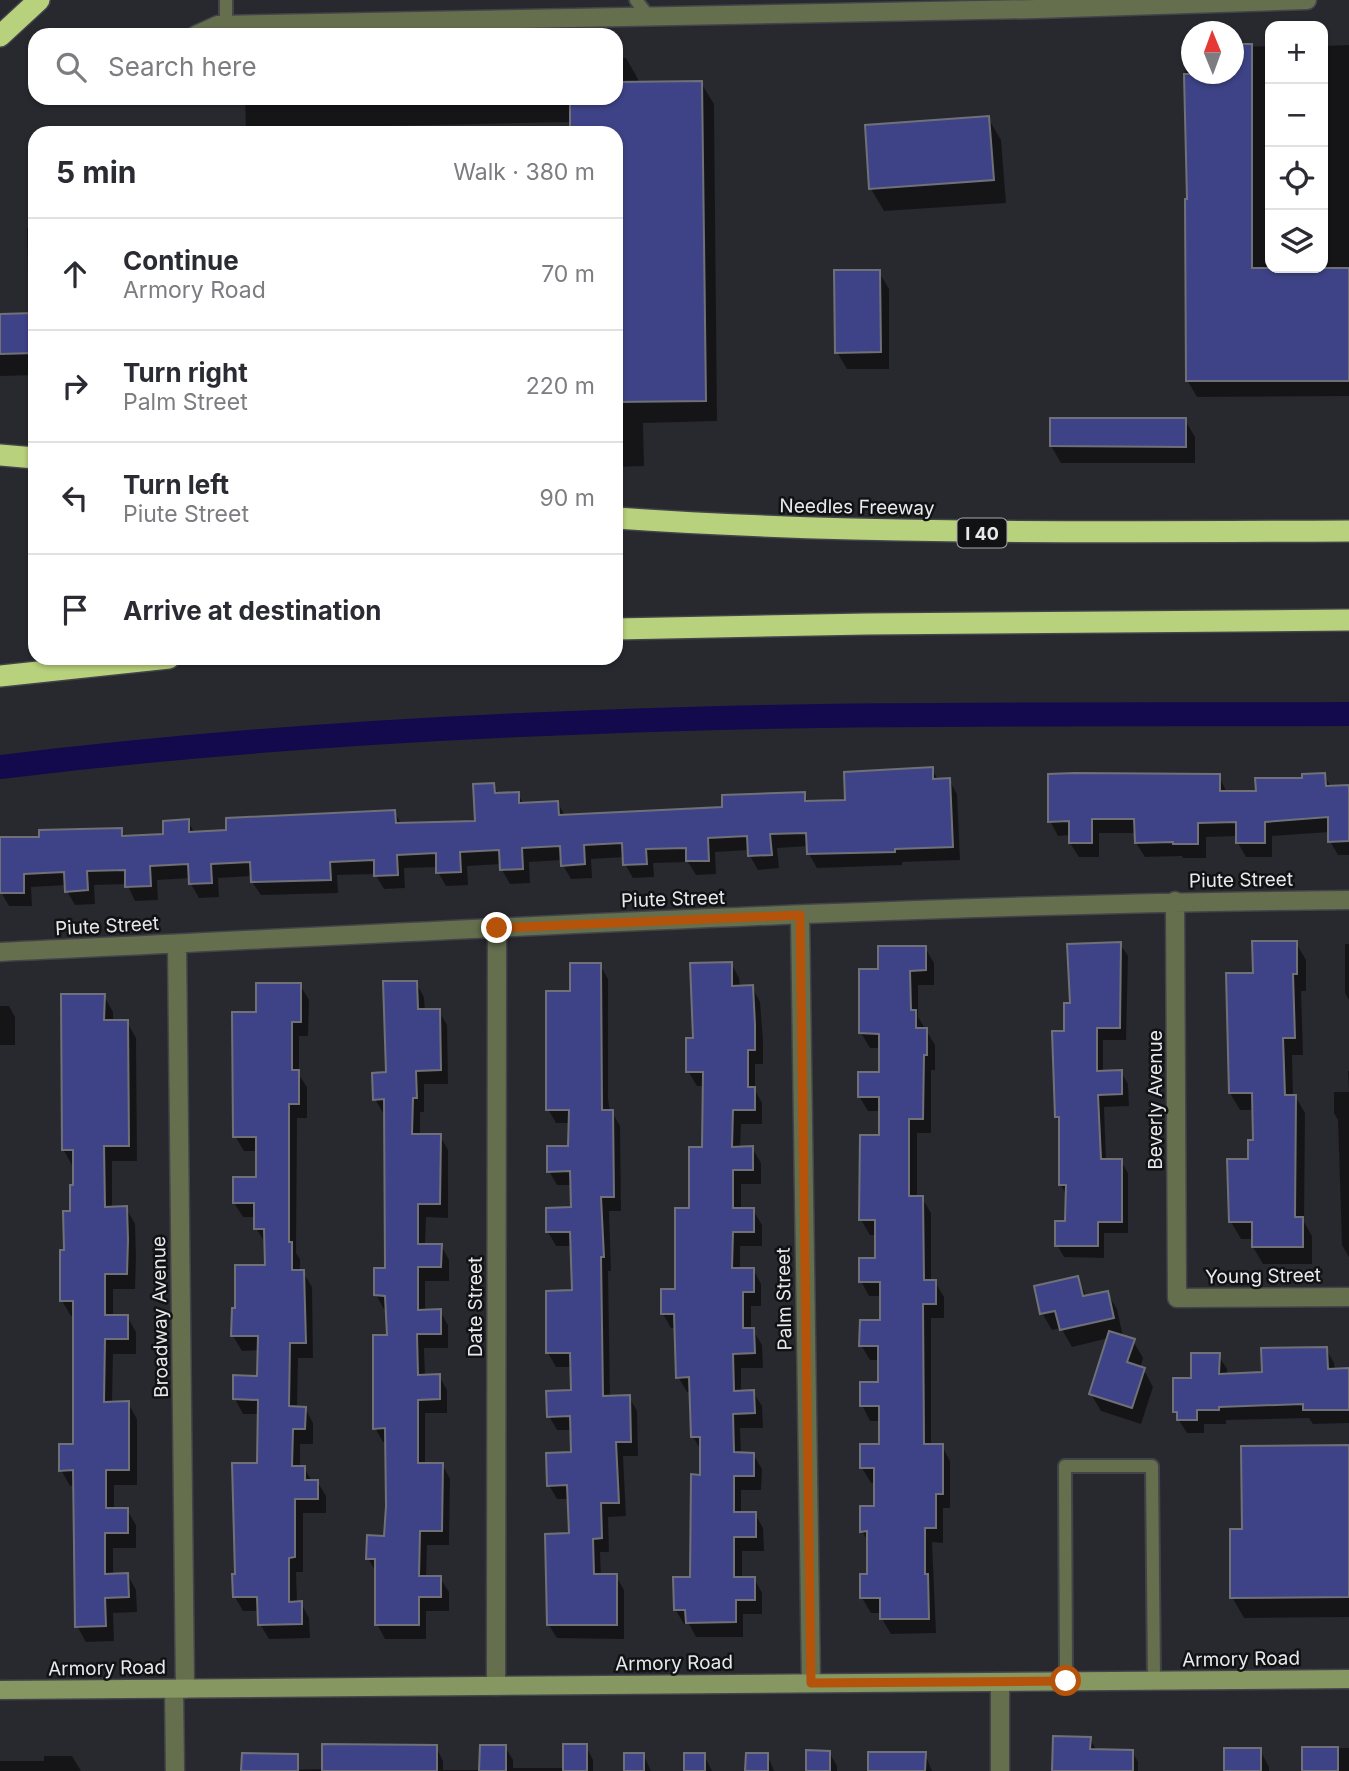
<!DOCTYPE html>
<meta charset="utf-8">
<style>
body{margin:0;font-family:Inter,sans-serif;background:#f7f7f7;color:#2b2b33}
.controls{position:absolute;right:21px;top:21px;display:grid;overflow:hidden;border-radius:14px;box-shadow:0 2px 5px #0004}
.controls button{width:63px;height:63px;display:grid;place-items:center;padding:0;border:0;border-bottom:2px solid #e1e1e2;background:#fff;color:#2b2b33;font:35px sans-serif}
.compass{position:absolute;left:1181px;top:21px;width:63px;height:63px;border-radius:50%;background:#fff;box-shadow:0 2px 5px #0004;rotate:359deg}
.stop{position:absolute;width:21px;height:21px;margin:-16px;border:5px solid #b45309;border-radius:50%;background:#fff}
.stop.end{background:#b45309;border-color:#fff;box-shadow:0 2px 7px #0008}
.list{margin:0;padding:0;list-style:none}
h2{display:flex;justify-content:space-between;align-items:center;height:91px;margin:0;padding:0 28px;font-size:30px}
h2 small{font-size:23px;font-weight:400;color:#7c7c81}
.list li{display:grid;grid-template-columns:46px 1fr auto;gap:21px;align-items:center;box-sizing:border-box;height:112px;padding:0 28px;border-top:2px solid #e1e1e2}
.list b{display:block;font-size:26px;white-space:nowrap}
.list p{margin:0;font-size:23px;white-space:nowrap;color:#7c7c81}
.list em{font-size:23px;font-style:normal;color:#7c7c81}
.icon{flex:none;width:38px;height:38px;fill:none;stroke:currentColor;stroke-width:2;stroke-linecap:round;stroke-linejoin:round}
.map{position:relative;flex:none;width:1349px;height:1771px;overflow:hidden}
.search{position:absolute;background:#fff;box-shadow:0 2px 5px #0004;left:28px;top:28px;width:595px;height:77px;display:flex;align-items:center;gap:18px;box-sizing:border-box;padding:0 24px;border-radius:21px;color:#7c7c81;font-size:26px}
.panel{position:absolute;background:#fff;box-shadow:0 2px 5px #0004;left:28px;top:126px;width:595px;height:539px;border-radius:21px}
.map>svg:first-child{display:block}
.shadow{fill:#0007}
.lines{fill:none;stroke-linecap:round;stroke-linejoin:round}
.canal{stroke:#120a4c;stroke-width:24}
.building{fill:#3e4387;stroke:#707178;stroke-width:2}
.service-casing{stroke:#434449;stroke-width:16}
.minor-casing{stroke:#434449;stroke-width:21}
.tertiary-casing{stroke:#434449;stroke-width:21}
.secondary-casing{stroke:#434449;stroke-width:21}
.motorway-casing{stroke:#434449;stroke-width:24}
.service{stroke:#656f4e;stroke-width:12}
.minor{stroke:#656f4e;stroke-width:18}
.tertiary{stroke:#656f4e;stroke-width:18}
.secondary{stroke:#869761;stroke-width:18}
.motorway{stroke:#b8d17c;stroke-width:21}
.route{stroke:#b45309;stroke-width:9}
.labels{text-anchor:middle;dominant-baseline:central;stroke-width:5;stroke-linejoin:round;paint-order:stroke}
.shield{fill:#111214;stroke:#a8a8ac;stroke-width:2}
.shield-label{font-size:18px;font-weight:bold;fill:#e8e9ed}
.street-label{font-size:19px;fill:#e8e9ed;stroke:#111214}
</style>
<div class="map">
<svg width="1349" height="1771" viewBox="0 0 1349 1771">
<rect width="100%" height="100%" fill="#28292e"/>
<path class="shadow" d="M1349,45v351l-152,1 -10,-17 2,-179 -4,-154h7v27h42v-27l36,-1v222h53v-222z
M616,58h10l12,21v5l63,-1 13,21 3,317 -74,2 1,43 -28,1v-334h-44v-11l-189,4v7h-137l-1,-35h371z
M988,118l13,22 5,63 -122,8 -13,-22z
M27,228h8v59l-7,-13z
M879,272l10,17v80h-42l-10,-17z
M0,315h35v60l-35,1z
M1051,420h134l10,17v26h-134l-10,-17z
M932,769l6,11h11l8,14 3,66 -58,2v3l-85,3 -8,-14v-8l-32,2 2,20 -21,2 -8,-14v-6l-35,2 1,22 -20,1 -8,-13 -35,1 1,14 -21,1 -8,-14v-7l-34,2 1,19 -21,1 -8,-14 -1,-5 -33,2 1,21 -20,1 -8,-14v-6l-35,2 1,19 -22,1 -8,-14v-5l-34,1 1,20 -21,1 -9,-15 -38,1 1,18 -77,2 -9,-13v-6l-34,2 1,19 -20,1 -8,-14 -1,-6 -33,2 1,20 -23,1 -8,-17 -33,1 1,19 -20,1 -8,-14v-6l-36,2 1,19h-23l-8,-14 -1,-7v-46h41l80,-10 5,9 39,-2 23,-15 7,13 199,-22 8,13 75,-3 16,-37 6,10 19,-1 6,11 34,-2 7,13 159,-7 80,-15 5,9 38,-1z
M1324,775l7,12h18v68h-11l-8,-14v-9l-58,4v21h-26l-8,-14v-7l-32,1v21h-23l-1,-2 -37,1 -9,-14v-10h-37v24h-20l-9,-14v-8l-12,1 -8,-15 169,-45 8,17 30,-1z
M1296,943l10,17v31h-5l2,64h-11l1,41h2l10,17 -1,109 8,14v28h-49l-10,-17v-8h-12l-10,-17 24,-80 -1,-32h-14l-10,-17 24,-118z
M1120,944l8,12 -2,84h-23v33l18,-1 7,12 1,22 -25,1 2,54h15l7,12v60h-24v25l-40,-1 -7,-12 10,-23v-26l-6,-11v-60l-5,-8 10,-84 6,-28z
M1345,944h4v56l-4,-7z
M925,948l9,15v22h-16v32l17,28v25h-4v63h-14v65h5l9,15v69h4l9,15v21h-13v128h11l8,15v47h-7v35l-11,-1 4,91 -45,1 -9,-15v-6h-11l-9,-15 6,-22v-34l-6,-11 14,-23v-25h-5l-9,-15 18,-22 1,-25h-11l-8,-16 18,-21v-24h-10l-9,-15 20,-24v-25h-12l-8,-15 16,-21v-25h-7l-9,-15 20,-83 -1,-26h-12l-9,-15 22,-23v-25h-11l-9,-15 19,-62z
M731,963l8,15 1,9h12l8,15 3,39v23h-8v26l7,13v21h-21l-1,24h12l9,15v21h-20v26h12l9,15v21h-22v23h13l8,15v22h-10v24h2l9,15 1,23h-22v24h12l9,14 1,22h-23l1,26h12l9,15 -1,21h-20v24h14l8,14 1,23h-22v27h12l8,15v21h-19v23h-47l-7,-13h-5l-9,-15 17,-31 10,-102v-24l-9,-15 -2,-45h-4l-9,-15 -2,-49h-5l-8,-14 14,-23 27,-143v-62h-7l-9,-15 7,-31z
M600,965l8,14v120l2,13h2l8,14 1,85h-12l2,60h-3l2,126h19l8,14 1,45h-15l3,60 -18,1 1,35h-9l1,24h15l8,14v49l-67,-1 -9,-14 23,-90 -2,-35h-12l-8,-14 24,-31 -1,-24h-15l-8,-14 23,-24v-25h-16l-8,-14 25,-62 -1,-45h-16l-8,-14 24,-23v-24h-15l-8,-14 21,-23v-25h-14l-8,-14 24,-117z
M416,983l8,14 1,14h14l8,14 1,59h-24v28h-4v24h20l8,14v68l-22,-1 -1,28h16l8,15v21h-24v30h15l8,14v23h-24l1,28h14l8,14v23h-22v52l17,-1 8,15 -1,66h-22l-1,33h14l9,14v19h-23v28h-41l-8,-15 -1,-52 -8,-14 17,-21 2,-31v-64h-4l-8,-14 13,-92v-27h-4l-8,-14 11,-25 -1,-157h-3l-8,-14 13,-25z
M300,985l9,15 -1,36h-9v39l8,12v31h-10l-1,135 4,6v13h3l9,15 1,71h-15l-1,50h8l8,15v21h-13v24h4l8,13h5l9,15v17h-23v59h-7l1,31h4l8,15 1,20 -41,1 -9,-15v-13h-17l-8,-14 24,-132 1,-51h-17l-8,-15 24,-22v-27l-17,1 -9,-15 4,-26 29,-43 -1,-24 -9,-15v-11h-13l-9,-14 24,-24v-28h-14l-9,-15 23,-122z
M104,996l9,16v10h14l9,16 1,123h-25v48l14,-1 9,16 1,33 -1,32h-22v27h14l9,16v22h-23l-1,49h16l9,16v66h-23v25h13l9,15v23h-23v27l14,-1 9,16 1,22 -24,1 1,28 -28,1 -9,-16 -2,-141 -5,1 -9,-16 14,-24v-130h-4l-9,-15 4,-49 9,-65v-22h-3l-9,-16z
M0,1006h9l6,11v28h-15z
M1348,1071h1v186l-7,-12 -4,-125 -4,-7v-21h15z
M1077,1278l10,19 20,-4 10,16 6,28 10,4 10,17 -3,11 4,1 9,17 -12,37 -40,-13 -10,-17 18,-56 -37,9 -11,-19 -9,2 -10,-17z
M1326,1349l8,14 1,7h14v53l-36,1 -4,-6 -83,2v4h-22v9h-17l-9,-14 -3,-8 18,-31 25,-25 9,14v7l36,-2z
M1349,1446v171l-105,1 -12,-21 12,-66z
M1090,1739l7,12h35l6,11v9h-84z
M586,1746l7,14v11h-350l81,-2 112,-22 7,14v9h38l24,-23 8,13v8h51z
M1349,1748v23h-46v-22z
M1260,1750l9,17v4h-43z
M829,1752l8,14v5h-29z
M643,1754l8,17h-25z
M767,1754l7,17h-27z
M925,1754l7,17h-63z
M704,1755l8,16h-26z
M44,1756h28l9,15h-81v-10h44z"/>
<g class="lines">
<path class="canal" d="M0,767c198,-24 397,-38 596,-45 250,-10 502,-7 753,-8"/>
</g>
<path class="building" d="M1234,44h18v224h97v113h-163l-1,-182h2l-3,-125h50z
M702,81l4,320 -90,1v-269h-46v-35h46v-16z
M989,116l5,64 -125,9 -4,-64z
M834,270h46l1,82 -46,1z
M35,313v40l-35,1v-40z
M1050,418h136v29l-136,-1z
M933,767v12l17,-1 3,69 -58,2v3l-88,2 -1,-21 -36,1 2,21 -24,1 -1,-20 -39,2 1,23h-23v-13l-40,1 1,15 -24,1 -1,-22 -38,2 1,19 -24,2 -1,-20 -38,2 1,21 -23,1 -1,-20 -39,2 1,20 -25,1v-20l-39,2 1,20 -24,1v-16l-44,2 1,18 -80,2 -1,-20 -39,2 1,19 -23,1 -1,-20 -38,2 1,20 -26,1v-17l-38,1 1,19 -23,2 -1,-20 -40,2v19h-24v-56h39v-7l83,-2v8l41,-2v-13l26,-2v13l37,-2v-12l169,-8 1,13 79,-2 -2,-37 21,-1 1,10 24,-1v11l39,-2 1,14 163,-8v-12l29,-1 54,-2v9l40,-1 -1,-28z
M1075,773l145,1v17h36l-1,-13h47v-4l23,-1 1,13 23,-1v56l-21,1v-25l-63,5v21h-29v-21l-38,1v21h-25v-2l-38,1 -1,-24h-42v24h-23v-22l-21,1v-48z
M1252,941h45v33h-4l2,64h-12l2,57h11l-1,122h8v30h-51v-25h-23l-2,-63h21v-19h5l-1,-47h-23l-3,-120h27z
M1121,942l-1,86h-23v43l25,-1v24l-24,1 3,64h21v63h-24v24h-43v-25h10l1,-36h-7v-68h-4l-3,-86h12v-28h6l-3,-59z
M878,946h48v24l-16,1 1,39h5v18h11v27h-3l-1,64h-14v77h14l1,84h12v24h-13l1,140h19v50h-7v34h-11v46h3l1,45h-49v-21h-20v-24h7v-43l-7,1v-26h14v-38h-14v-24h19v-38h-19v-24h18v-36h-19l1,-26h20v-38h-21v-24h16v-38h-16l1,-85h19v-38h-21v-25h21v-38l-20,-1v-64h19z
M732,962v24l21,-1 2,40v25h-7v37h7v23h-22l-1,37 21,-1v24h-20v38h21v24h-21l-1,36h22v24h-11v36h11l1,25 -22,1 1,37 20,-1 1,23 -22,1 1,38 20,1v23h-20v36h22v25h-22v40h21v23h-19v22l-50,1 -1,-13h-11l-1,-33h17l1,-103 9,1v-38h-9l-2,-60 -13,1 -2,-64h-13v-25h14v-81h14v-61h13l1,-75h-17v-34h7l-3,-75z
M570,963h31l1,147h11l1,87h-13l3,60h-3l2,139 27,-1 1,47h-15l3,61h-18l1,35 -9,1 1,35h23v51h-70l-2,-91 24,-1 -2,-48 -20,1 -1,-33 25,-1 -1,-36 -23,1 -1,-26 25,-1 -1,-37h-24v-62l26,-1 -2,-58h-24v-24l25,-1 -1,-36 -23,1v-26h21l1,-36h-23v-119h24z
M383,981h34l1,28h22l1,61 -25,1 1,27h-4l-1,36h29l-1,70h-22v40h24l-1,23h-23v43l23,-1v25h-24l1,41 22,-1v25l-22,1v63h25l-1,68h-22l-1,45h22v21h-22v28h-44v-66h-9l1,-24 17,1 2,-30 -1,-78 -12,1v-94h14l-2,-39 -11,-1v-27h11l-1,-169 -11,1 -1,-27 14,-1z
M256,983h45v39h-9v48h7v34h-10v138h3v28h12l2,73h-16l-1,63 17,1 -1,22h-12l-1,37h13v14h13v19h-23v58l-6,1v44l13,-1v23l-44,1 -1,-28h-24l-1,-23h3l-3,-111h25l1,-63 -25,-1v-24l24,1 1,-40h-27l1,-28h3v-43h30l-1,-36h-10v-26h-21v-26h23v-40h-23l-1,-125h24z
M61,994h44l-1,26h24l1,126h-25l1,61 22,-1 1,34 -1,34h-22v41h23v24h-23l-1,63 25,-1v69h-23v38h22v25h-23v41l23,-1 1,24 -24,1 1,28 -31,1 -2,-157 -14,1v-27h14v-143h-13v-51h4l-1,-39h7v-26h3v-35h-11z
M1078,1276l5,20 25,-5 6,27 -54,12 -5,-19 -15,3 -6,-28z
M1109,1331l26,8 -8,23 18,6 -13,40 -43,-14z
M1327,1347l1,22 21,-1v42h-46v-6l-84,3v3h-22v10h-20v-8h-4v-34h18v-25h29l-1,21 43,-2 -1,-24z
M1349,1445v152l-119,1v-69h12l-1,-83z
M1053,1736l38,1 -1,12 43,1v21h-81z
M322,1744l115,1v26h-115z
M563,1744h24v27h-24z
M480,1745h26v26h-27z
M1302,1747h36v24h-36z
M1224,1748h37v23h-37z
M806,1750l24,1v20h-24z
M868,1752h58l-1,19h-57z
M242,1753l56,1v17h-57z
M624,1753h20v18h-20z
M684,1753h21v18h-21z
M746,1753h22v18h-23z"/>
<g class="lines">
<defs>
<path id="service" d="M226,0v25
M636,0l13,17
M1066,1681l-1,-215h87l2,214"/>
<path id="minor" d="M196,35l22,-10 819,-16 270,-9
M1175,901l2,397 172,-1
M800,915l11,768
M177,944l8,745
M0,952c449,-21 899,-48 1349,-52
M496,1686l1,-758
M1000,1771v-89"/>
<path id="tertiary" d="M174,1689l1,82"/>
<path id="secondary" d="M0,1690l1349,-11"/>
<path id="motorway" d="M0,36l39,-36
M0,455l35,3
M616,518c244,17 488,14 733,13
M616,629l251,-5 482,-4
M0,676l169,-18"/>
</defs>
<use href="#service" class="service-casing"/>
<use href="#minor" class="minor-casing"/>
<use href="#tertiary" class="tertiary-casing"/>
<use href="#secondary" class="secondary-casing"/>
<use href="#motorway" class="motorway-casing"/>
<use href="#service" class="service"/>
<use href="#minor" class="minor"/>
<use href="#tertiary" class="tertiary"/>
<use href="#secondary" class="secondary"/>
<use href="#motorway" class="motorway"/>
</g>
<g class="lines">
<path class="route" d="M497,928l303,-13 11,768 255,-2"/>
</g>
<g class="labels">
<rect class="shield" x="957.5" y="518.5" width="49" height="29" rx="5"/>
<g class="shield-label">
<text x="982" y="533">I 40</text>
</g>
<g class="street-label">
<text transform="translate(857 507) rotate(1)">Needles Freeway</text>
<text transform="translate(1241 880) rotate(-1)">Piute Street</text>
<text transform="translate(673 899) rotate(-2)">Piute Street</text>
<text transform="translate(107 926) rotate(-3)">Piute Street</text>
<text transform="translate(1155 1100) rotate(-90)">Beverly Avenue</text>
<text transform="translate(1263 1276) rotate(-1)">Young Street</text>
<text transform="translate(784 1299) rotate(-91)">Palm Street</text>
<text transform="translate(475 1307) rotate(-90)">Date Street</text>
<text transform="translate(160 1317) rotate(-91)">Broadway Avenue</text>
<text transform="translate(1241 1659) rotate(-1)">Armory Road</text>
<text transform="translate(674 1663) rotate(-1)">Armory Road</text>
<text transform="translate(107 1668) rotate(-1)">Armory Road</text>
</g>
</g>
</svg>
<div class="controls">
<button>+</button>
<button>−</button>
<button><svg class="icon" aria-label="locate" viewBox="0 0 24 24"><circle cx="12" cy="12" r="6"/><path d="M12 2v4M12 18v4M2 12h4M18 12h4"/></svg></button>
<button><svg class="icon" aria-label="layers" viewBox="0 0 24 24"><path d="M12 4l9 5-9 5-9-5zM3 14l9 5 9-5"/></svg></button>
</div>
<svg class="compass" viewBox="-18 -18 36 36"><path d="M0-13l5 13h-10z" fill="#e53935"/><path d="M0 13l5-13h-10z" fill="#7c7c81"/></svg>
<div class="stop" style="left:1066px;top:1681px"></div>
<div class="stop end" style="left:497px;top:928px"></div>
<div class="search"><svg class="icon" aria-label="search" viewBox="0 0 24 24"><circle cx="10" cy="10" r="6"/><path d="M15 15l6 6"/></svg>Search here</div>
<section class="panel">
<h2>5 min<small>Walk · 380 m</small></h2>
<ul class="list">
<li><svg class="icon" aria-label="ahead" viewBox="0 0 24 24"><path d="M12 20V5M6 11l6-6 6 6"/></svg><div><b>Continue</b><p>Armory Road</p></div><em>70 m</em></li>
<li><svg class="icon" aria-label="right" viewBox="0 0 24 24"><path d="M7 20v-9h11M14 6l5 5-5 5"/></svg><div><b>Turn right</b><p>Palm Street</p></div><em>220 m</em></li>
<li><svg class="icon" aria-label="left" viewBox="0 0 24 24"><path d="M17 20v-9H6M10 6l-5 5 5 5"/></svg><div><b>Turn left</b><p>Piute Street</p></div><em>90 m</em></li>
<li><svg class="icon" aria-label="arrive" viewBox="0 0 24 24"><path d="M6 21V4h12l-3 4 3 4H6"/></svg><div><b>Arrive at destination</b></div></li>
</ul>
</section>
</div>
